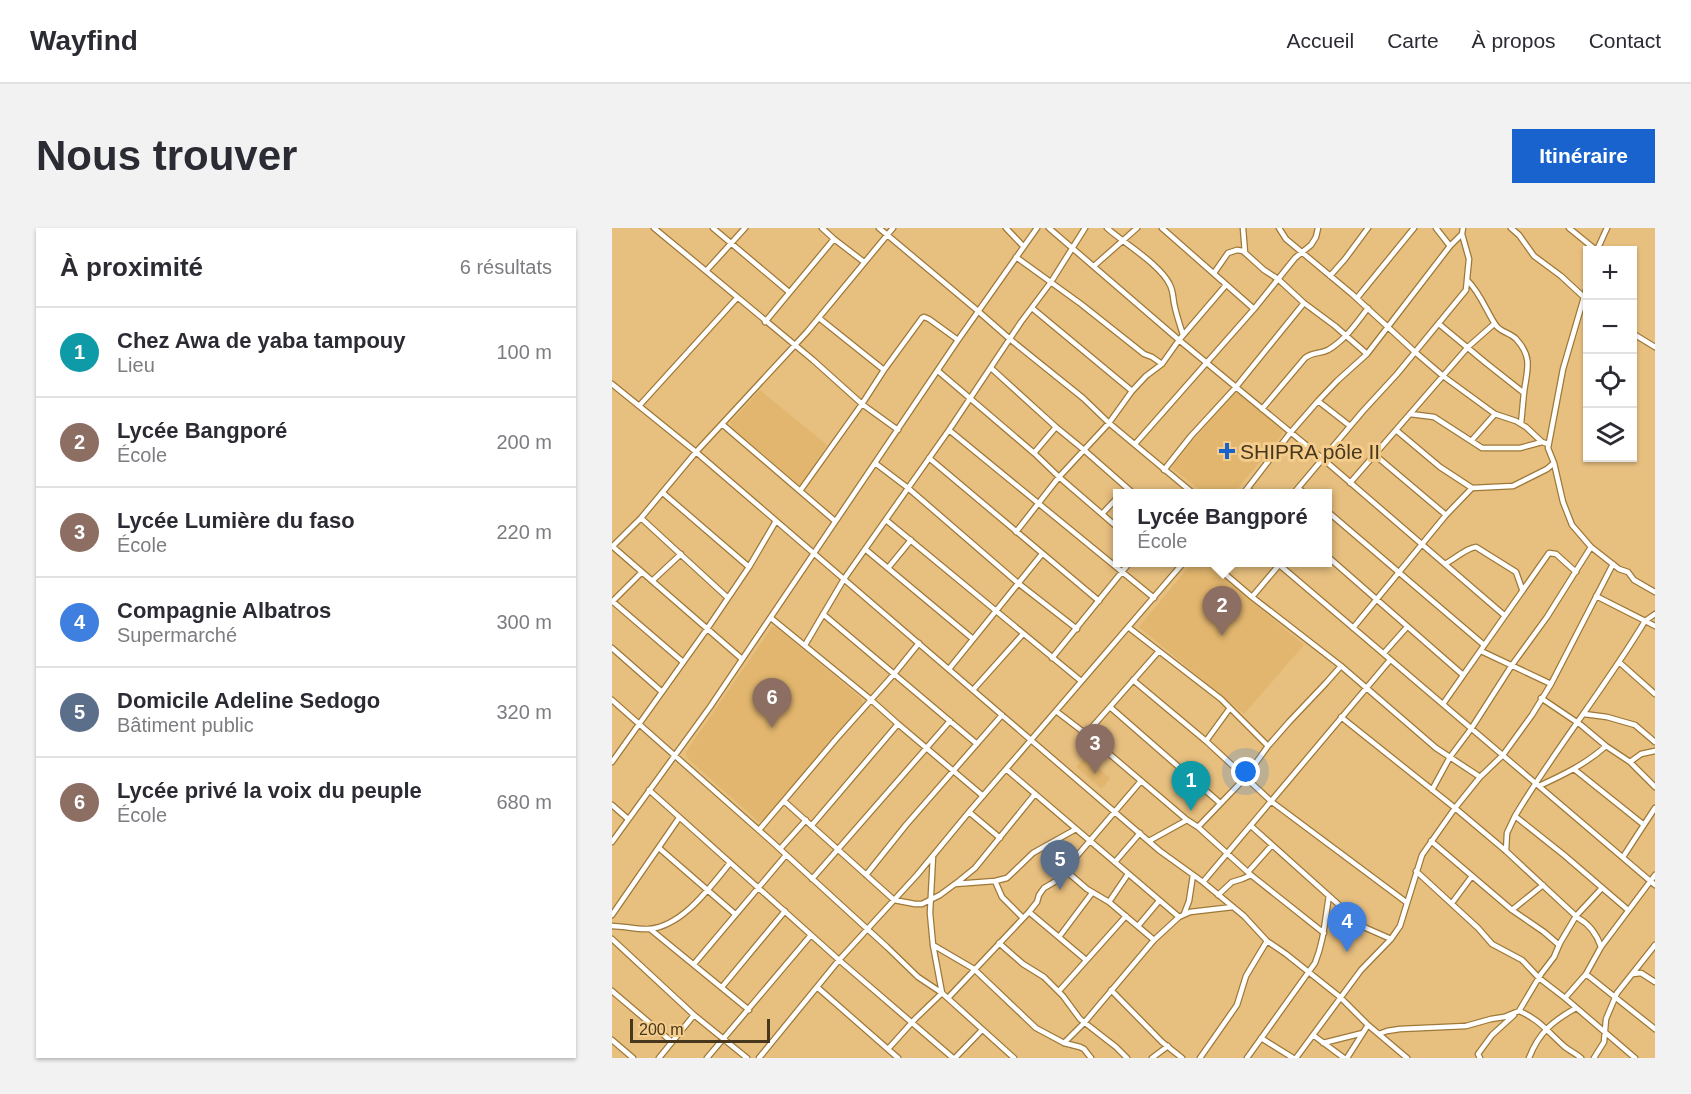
<!DOCTYPE html>
<html lang="fr">
<meta charset="utf-8">
<style>
body{margin:0;font-family:Helvetica,sans-serif;background:#f2f2f3;color:#2b2b33}
.controls{position:absolute;right:18px;top:18px;display:grid;overflow:hidden;border-radius:0px;box-shadow:0 2px 4px #0004}
.controls button{width:54px;height:54px;display:grid;place-items:center;padding:0;border:0;border-bottom:2px solid #e1e1e2;background:#fff;color:#2b2b33;font:30px sans-serif}
.scale{position:absolute;left:18px;bottom:15px;width:140px;box-sizing:border-box;padding-left:6px;border:3px solid #47371d;border-top:0;font-size:16px;line-height:21px;white-space:nowrap;color:#47371d;-webkit-text-stroke:4px #f4cc8c;paint-order:stroke}
.you{position:absolute;left:634px;top:544px;width:21px;height:21px;margin:-15px;border:4px solid #fff;border-radius:50%;background:#1a73e8;box-shadow:0 0 0 9px #1a73e833}
.badge{display:grid;place-items:center;width:39px;height:39px;border-radius:50%;background:#1863ce;color:#fff;font-size:20px;font-weight:700}
.pin{position:absolute;translate:-50% -50px;filter:drop-shadow(0 2px 3px #0008)}
.pin::after{content:'';position:absolute;top:32px;width:21px;height:18px;background:inherit;clip-path:polygon(0 0,100% 0,50% 100%)}
.popup{position:absolute;left:501px;top:261px;width:219px;height:78px;box-sizing:border-box;display:grid;place-content:center;border-radius:0px;background:#fff;filter:drop-shadow(0 2px 4px #0005);font-size:20px;white-space:nowrap;color:#7c7c81}
.popup b{font-size:22px;color:#2b2b33}
.popup::after{content:'';position:absolute;left:50%;top:100%;margin-left:-12px;border:12px solid transparent;border-top-color:#fff}
.list{margin:0;padding:0;list-style:none}
h2{display:flex;justify-content:space-between;align-items:center;height:78px;margin:0;padding:0 24px;font-size:26px}
h2 small{font-size:20px;font-weight:400;color:#7c7c81}
.list li{display:grid;grid-template-columns:39px 1fr auto;gap:18px;align-items:center;box-sizing:border-box;height:90px;padding:0 24px;border-top:2px solid #e1e1e2}
.list b{display:block;font-size:22px;white-space:nowrap}
.list p{margin:0;font-size:20px;white-space:nowrap;color:#7c7c81}
.list em{font-size:20px;font-style:normal;color:#7c7c81}
.icon{flex:none;width:33px;height:33px;fill:none;stroke:currentColor;stroke-width:2;stroke-linecap:round;stroke-linejoin:round}
.map{position:relative;flex:none;width:1043px;height:830px;overflow:hidden;border-radius:0px}
header{display:flex;align-items:center;gap:36px;box-sizing:border-box;height:84px;padding:0 30px;background:#fff;border-bottom:2px solid #e1e1e2}
header strong{font-size:28px}
nav{display:flex;gap:33px;margin-inline-start:auto;font-size:21px}
.intro{display:flex;align-items:center;justify-content:space-between;box-sizing:border-box;height:144px;padding:0 36px}
h1{margin:0;font-size:42px}
.button{padding:15px 27px;border-radius:0px;background:#1863ce;color:#fff;font-size:21px;font-weight:700}
main{display:flex;gap:36px;padding:0 36px}
aside{flex:1;background:#fff;border-radius:0px;box-shadow:0 2px 4px #0004}
.map>svg:first-child{display:block}
.built{fill:#e2b66e}
.lines{fill:none;stroke-linecap:round;stroke-linejoin:round}
.minor-casing{stroke:#9d7838;stroke-width:7}
.minor{stroke:#fff;stroke-width:4.5}
.poi-dot{fill:#1863ce;stroke:#f4cc8c;stroke-width:2}
.labels{text-anchor:middle;dominant-baseline:central;stroke-width:6;stroke-linejoin:round;paint-order:stroke}
.poi-label{font-size:21px;fill:#47371d;stroke:#f4cc8c;text-anchor:start}
</style>
<header>
<strong>Wayfind</strong>
<nav><a>Accueil</a><a>Carte</a><a>À propos</a><a>Contact</a></nav>
</header>
<div class="intro"><h1>Nous trouver</h1><a class="button">Itinéraire</a></div>
<main>
<aside>
<h2>À proximité<small>6 résultats</small></h2>
<ul class="list">
<li><span class="badge" style="background:#0f9aa8">1</span><div><b>Chez Awa de yaba tampouy</b><p>Lieu</p></div><em>100 m</em></li>
<li><span class="badge" style="background:#8d6e63">2</span><div><b>Lycée Bangporé</b><p>École</p></div><em>200 m</em></li>
<li><span class="badge" style="background:#8d6e63">3</span><div><b>Lycée Lumière du faso</b><p>École</p></div><em>220 m</em></li>
<li><span class="badge" style="background:#3f7fe0">4</span><div><b>Compagnie Albatros</b><p>Supermarché</p></div><em>300 m</em></li>
<li><span class="badge" style="background:#5c6f8a">5</span><div><b>Domicile Adeline Sedogo</b><p>Bâtiment public</p></div><em>320 m</em></li>
<li><span class="badge" style="background:#8d6e63">6</span><div><b>Lycée privé la voix du peuple</b><p>École</p></div><em>680 m</em></li>
</ul>
</aside>
<div class="map">
<svg width="1043" height="830" viewBox="0 0 1043 830">
<rect width="100%" height="100%" fill="#e7bf7f"/>
<path class="built" d="M148,162l67,55 -25,39 -4,1 -5,-4 -30,-27 -33,-26 2,-3 -2,-2z
M621,165h5l44,37v5l-48,58h-30l-33,-26z
M580,335h14l98,82 -60,69 -105,-87z
M160,399h4l86,72v5l-102,119 -73,-65 -1,-6z
M473,529l25,21 -8,11 -26,-22z"/>
<g class="lines">
<defs>
<path id="minor" d="M42,0l52,43 39,-43
M101,0l76,64
M210,0l12,11 30,23
M267,0l99,83 33,29 72,58 26,25 85,71
M394,0l17,18
M437,0l130,112 144,119 181,156
M495,0c18,16 54,37 63,57 3,6 3,12 4,18 2,11 6,22 9,32
M550,0l92,81
M631,0l2,25
M667,0l7,11 66,55 63,58 28,24 52,38 21,7 10,6 16,15 6,2
M824,0l14,18
M899,0l8,7 15,21 27,20 26,24
M957,0l27,22
M985,22l10,-22
M404,29l65,47 63,50 8,3 10,7
M482,38l43,-38
M94,43l107,89 49,44 36,26
M602,45l14,-20 9,-3 6,1 21,19 14,9 26,24 31,23 32,28
M718,48l15,-17 23,-31
M856,53c12,12 18,29 27,43 5,9 16,8 22,16 16,18 10,30 7,52 -1,10 -2,21 -3,32
M975,59l-24,82 -15,79 6,15 9,39 9,23 19,22 28,22 9,3 6,8 21,12
M745,70l57,-70
M420,80l100,83
M207,90l65,52
M153,94l69,-83
M827,96l47,39 38,30
M1020,105l23,14
M379,140l65,59 -22,26
M326,143l96,82 25,24 58,50
M0,156l84,68 464,399 43,31 41,34 23,25 19,13 54,43 28,28 39,33
M706,173l32,25
M27,178l98,-108
M650,181l43,-51c7,-6 15,-4 23,-8 17,-10 28,-26 40,-42
M798,186l24,3 48,31h38l22,-6
M110,196l113,97
M444,199l28,23 50,44
M337,202l205,168
M784,202l44,37 32,21 41,-2 34,-17 7,-6
M860,212l23,-26
M523,216l119,-135 41,-51 16,-13 5,-8 2,-9
M763,227l71,60
M317,230l170,143
M263,235l33,25 110,95 59,46
M552,242l27,-34 45,-49 68,-84
M738,255l118,-136 26,-23
M686,260l8,6
M635,261l8,5
M188,263l62,-87 22,-34 38,-52 2,-1 5,2 29,21
M51,265l86,74
M631,266l48,-62 27,-31 19,-20 30,-27 83,-108 12,-12 1,-6
M681,266l70,-83 34,-37 69,-84 3,-31 -7,-25
M715,283l157,134
M490,286l15,-16
M29,290l87,80
M274,292l195,161
M404,304l43,-55 50,-54 23,-32 14,-15 16,-12 17,-24 47,-55
M0,318l130,113
M1,318l28,-28 55,-66 111,-120 86,-104
M253,321l108,90
M715,328l136,119
M599,334l41,35 89,69 95,82 44,29
M664,334l379,323
M833,336c10,-5 21,-16 31,-17l40,25 6,17
M276,340l23,-28
M40,353l29,-27
M984,368l59,30
M640,369l27,-32
M0,373l71,61
M0,374l30,-30
M211,386l154,130
M159,390l99,81 28,25 85,72
M516,399l93,72 47,47
M741,400l93,-113 26,-27
M193,417l39,-66 105,-149 72,-108 30,-40 34,-54
M0,420l49,43
M869,423l70,33
M772,425l23,-26
M440,430l78,-96
M1007,434l36,32
M337,441l93,-115
M521,452l73,61 66,61 134,100
M361,462l50,-56
M929,470l40,27 25,21 24,16 25,25
M0,472l158,140 117,107 31,30 24,16 72,65
M831,476l106,-151 7,1 20,18
M498,479l110,96
M444,483l30,23 101,86 11,7 53,48 73,58
M972,486l23,3 28,8 20,17
M729,489l114,91 51,43 72,67c11,6 19,17 23,29
M474,506l73,-83
M594,513l24,-33
M0,534l95,-133 42,-62 27,-46
M1018,534l11,-8 14,-3
M394,541l173,148
M962,541l70,56
M927,558c24,-11 47,-22 67,-40
M37,562l190,170 114,98
M820,562l18,-33 21,-28 41,-64 35,-48 44,-70
M172,573l110,99 21,4h7l18,-9 19,-14 16,-13 60,-74
M0,577l16,14
M357,584l31,26
M200,597l86,-101
M639,598l106,95 9,7 25,11
M586,599l47,-49 23,-32 21,-24 37,-39 15,-17
M147,602l78,-92 57,-64 25,-31
M537,613l38,-21
M819,613l81,69 32,22 15,13
M0,614l98,-135 248,-367 79,-112
M47,620l76,66
M168,621l26,-29
M894,623l1,-18 8,-17
M1011,629l32,-49
M503,634l25,-29
M453,642l22,19 22,13 45,38
M804,643l62,57 14,16 30,16 17,18 26,20 70,60
M636,644l24,-27
M254,647l40,-50 96,-110
M200,651l138,-158
M383,653l7,16 21,21
M591,654c63,-74 125,-148 187,-222
M343,656l40,-3 12,-3 26,-25 43,-24
M606,667l14,-13 10,-3 9,-4
M497,674l19,-28
M840,675l20,-27
M900,682l31,-25
M1016,682l-64,-55 -49,-39c40,-67 90,-128 130,-195l10,-7
M417,684l57,48
M572,686l5,-13 4,-26
M0,687l67,-97
M0,698c11,0 27,4 37,3 34,-3 61,-42 81,-66
M526,698l21,-25
M38,701l99,81
M447,709l33,-44
M0,711l82,76 53,43
M387,715l24,21 21,13 19,19 17,23 36,28 11,11
M321,717l41,24 62,59 28,15 16,4 4,2 7,9
M82,736l92,-109
M974,746l69,55
M1021,746l8,-1 14,9
M110,759l63,-76
M205,759l81,71
M499,762l51,52 20,16
M0,763l60,51
M447,763l67,-75
M336,770l81,-86 8,-10 2,-7 5,-7 12,-7 9,-11 76,-89
M953,770l21,-24 15,-27 54,-72
M907,783c20,8 30,22 46,36 5,4 10,6 16,11
M767,806l8,-3 13,-2 66,-3 25,-7 13,-2 15,-6 22,-37 13,-17 6,-14 16,-27 26,-28
M701,807l31,23
M649,810l32,20
M0,812l21,18
M452,815l20,-20 70,-83 25,-23 11,-5 43,-5
M711,815l40,-10
M276,821l28,-31 26,-25 -9,-48 -3,-32 3,-57
M47,830l35,-43
M95,830l104,-123
M147,830l80,-98 78,-85 52,-63 215,-250
M343,830l27,-28
M540,830l16,-12
M588,830l37,-53 9,-29 21,-35
M635,830l68,-95c9,-22 10,-44 14,-67
M684,830l65,-88 30,-31 9,-13 22,-71 33,-47 25,-31 23,-22 29,-40 19,-31 62,-120
M735,830l21,-33
M868,830l-2,-4 14,-19 22,-20
M917,830c10,-26 24,-37 47,-50
M982,830l10,-16 2,-23 11,-26 38,-48"/>
</defs>
<use href="#minor" class="minor-casing"/>
<use href="#minor" class="minor"/>
</g>
<path class="poi-dot" d="M612 214h6v6h6v6h-6v6h-6v-6h-6v-6h6z"/>
<g class="labels">
<g class="poi-label">
<text x="628" y="223">SHIPRA pôle II</text>
</g>
</g>
</svg>
<div class="controls">
<button>+</button>
<button>−</button>
<button><svg class="icon" aria-label="locate" viewBox="0 0 24 24"><circle cx="12" cy="12" r="6"/><path d="M12 2v4M12 18v4M2 12h4M18 12h4"/></svg></button>
<button><svg class="icon" aria-label="layers" viewBox="0 0 24 24"><path d="M12 4l9 5-9 5-9-5zM3 14l9 5 9-5"/></svg></button>
</div>
<div class="scale">200 m</div>
<div class="you"></div>
<div class="pin badge" style="left:579px;top:583px;background:#0f9aa8">1</div>
<div class="pin badge" style="left:610px;top:408px;background:#8d6e63">2</div>
<div class="popup"><b>Lycée Bangporé</b>École</div>
<div class="pin badge" style="left:483px;top:546px;background:#8d6e63">3</div>
<div class="pin badge" style="left:735px;top:724px;background:#3f7fe0">4</div>
<div class="pin badge" style="left:448px;top:662px;background:#5c6f8a">5</div>
<div class="pin badge" style="left:160px;top:500px;background:#8d6e63">6</div>
</div>
</main>
